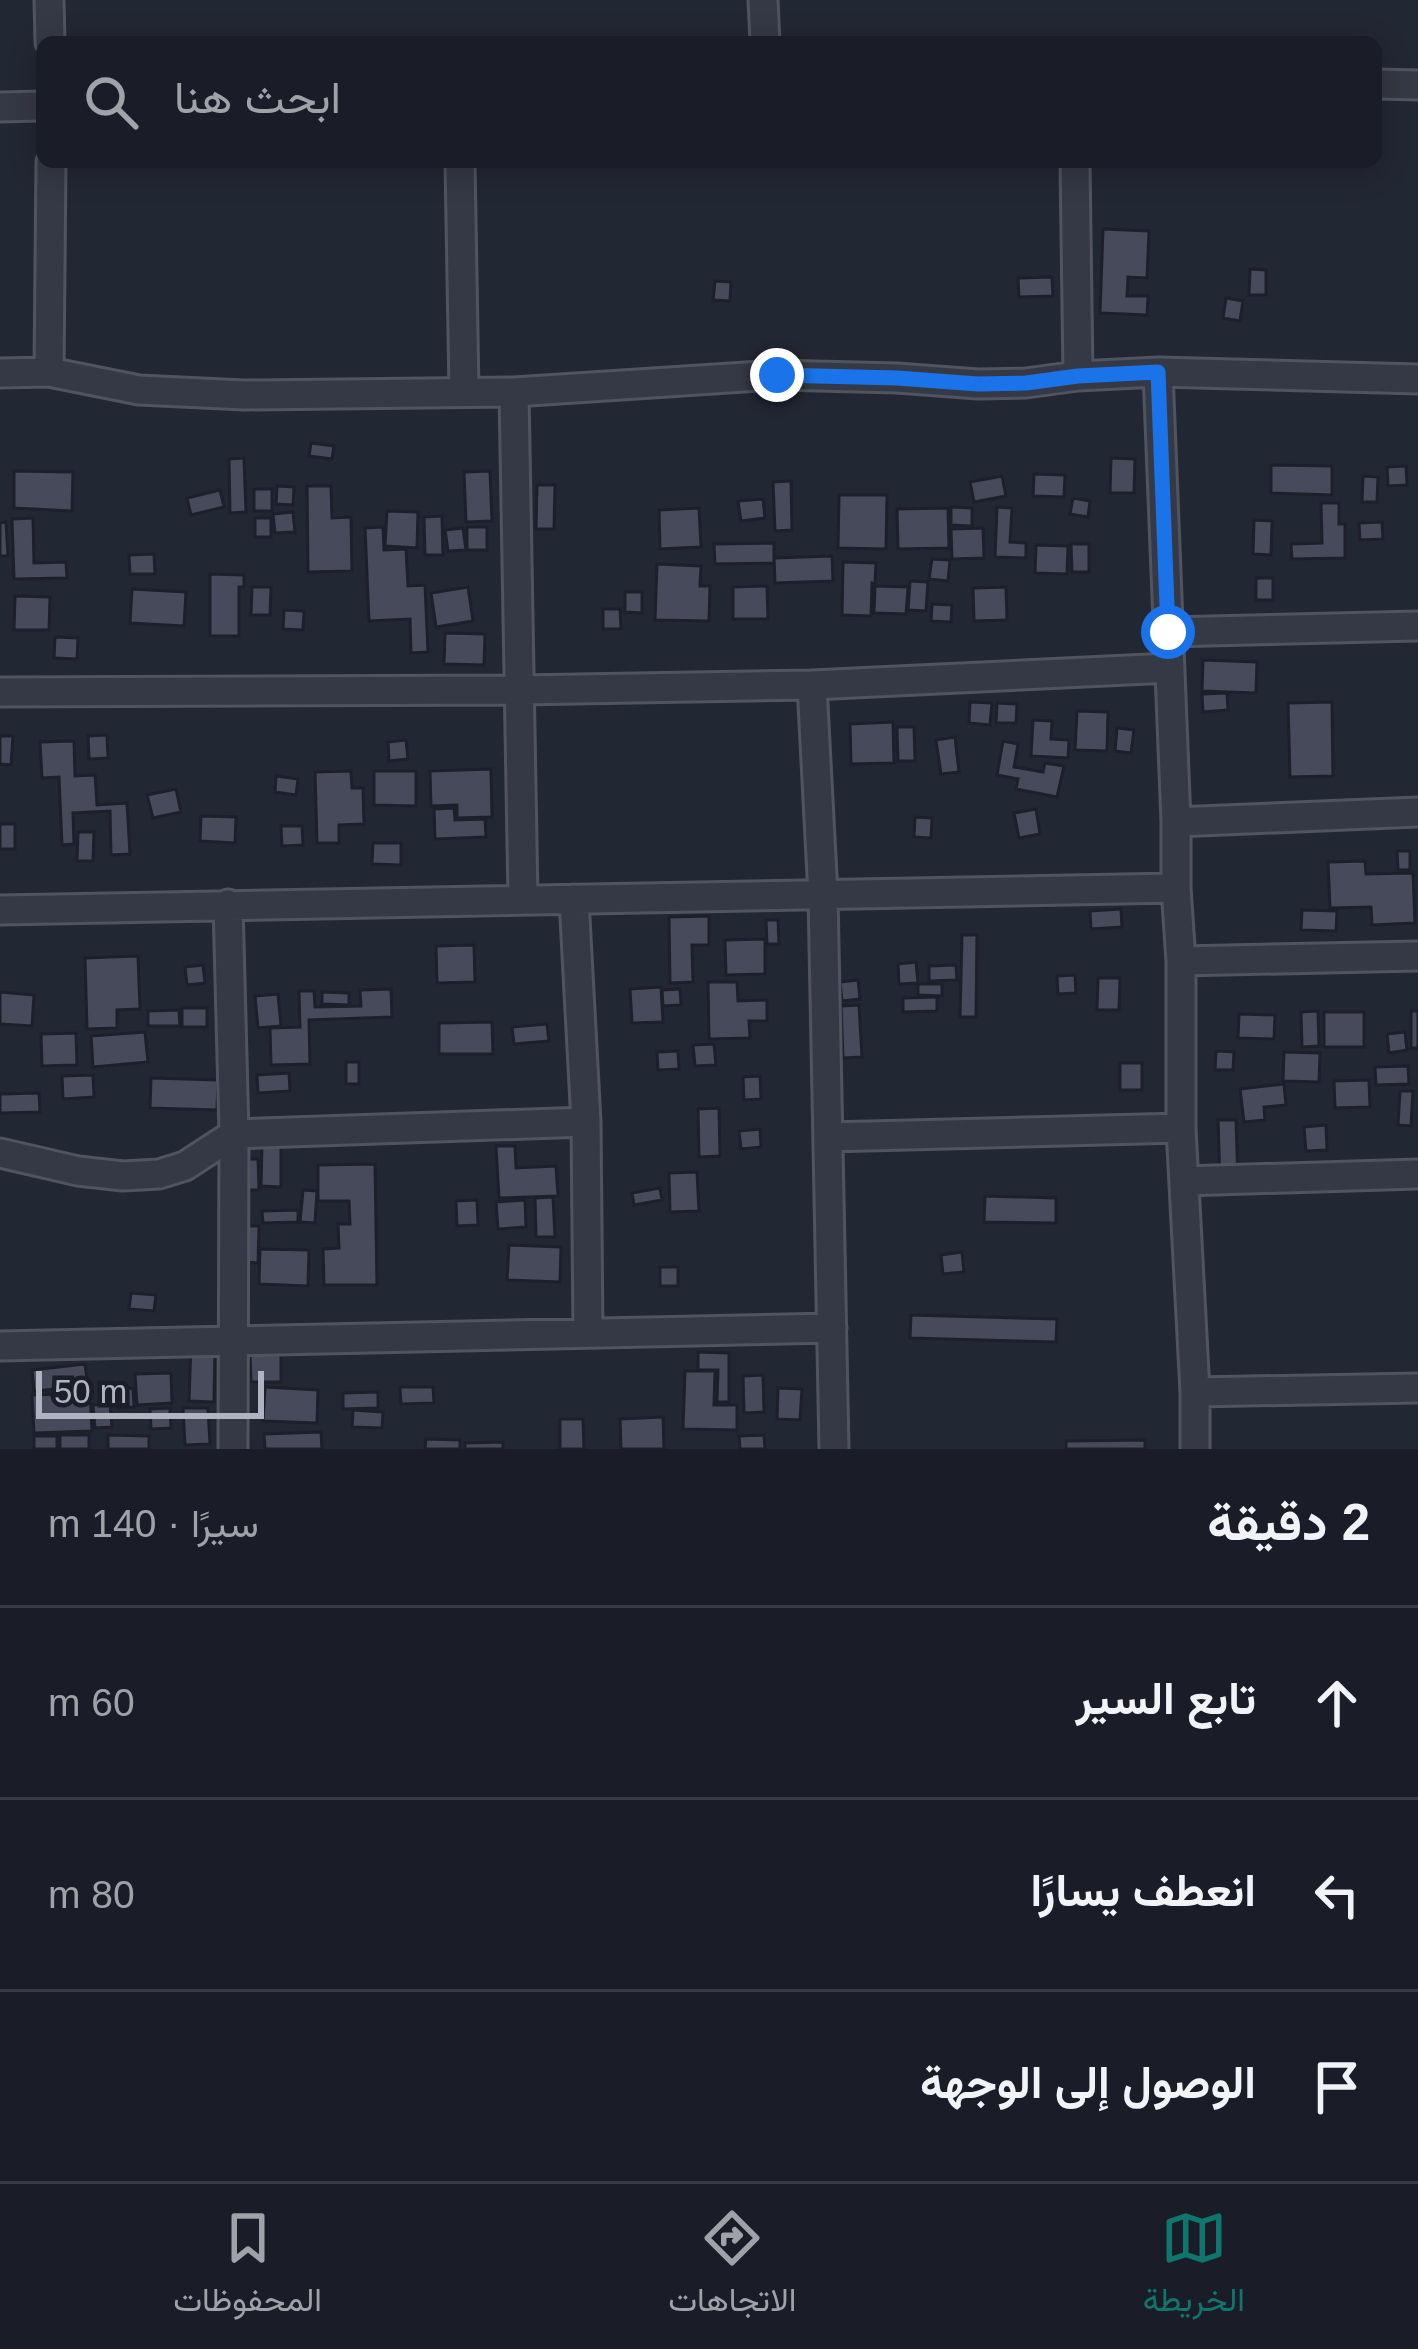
<!DOCTYPE html>
<html lang="ar">
<meta charset="utf-8">
<style>
body{margin:0;font-family:Helvetica,Vazirmatn,sans-serif;background:#23262f;color:#f1f3f6;direction:rtl}
.scale{position:absolute;left:36px;bottom:30px;width:228px;box-sizing:border-box;padding-left:12px;border:6px solid #b0b4c1;border-top:0;font-size:33px;line-height:42px;white-space:nowrap;color:#b0b4c1;-webkit-text-stroke:9px #1b1e29;paint-order:stroke}
.stop{position:absolute;width:36px;height:36px;margin:-27px;border:9px solid #1a73e8;border-radius:50%;background:#fff}
.stop.end{background:#1a73e8;border-color:#fff;box-shadow:0 3px 12px #0008}
.list{margin:0;padding:0;list-style:none}
h2{display:flex;justify-content:space-between;align-items:center;height:156px;margin:0;padding:0 48px;font-size:51px}
h2 small{font-size:39px;font-weight:400;color:#9fa2a7}
.list li{display:grid;grid-template-columns:78px 1fr auto;gap:36px;align-items:center;box-sizing:border-box;height:192px;padding:0 48px;border-top:3px solid #383b44}
.list b{display:block;font-size:45px;white-space:nowrap}
.list em{font-size:39px;font-style:normal;color:#9fa2a7}
.icon{flex:none;width:66px;height:66px;fill:none;stroke:currentColor;stroke-width:2;stroke-linecap:round;stroke-linejoin:round}
.map{position:relative;flex:none;width:1418px;height:1449px;overflow:hidden;direction:ltr}
.search{position:absolute;background:#1a1d27;box-shadow:0 6px 30px #0003;left:36px;right:36px;top:36px;height:132px;display:flex;align-items:center;gap:30px;box-sizing:border-box;padding:0 42px;border-radius:18px;color:#9fa2a7;font-size:45px}
.sheet{height:732px;background:#1a1d27}
nav{display:flex;justify-content:space-around;align-items:center;box-sizing:border-box;height:168px;border-top:3px solid #383b44;background:#1a1d27;font-size:33px;color:#9fa2a7}
nav a{display:grid;justify-items:center;gap:6px}
nav .on{color:#0f766e}
.map>svg:first-child{display:block}
.building{fill:#464a5a;stroke:#1d202b;stroke-width:3}
.lines{fill:none;stroke-linecap:round;stroke-linejoin:round}
.street-casing{stroke:#50545f;stroke-width:33}
.street{stroke:#353945;stroke-width:27}
.route{stroke:#1a73e8;stroke-width:15}
</style>
<div class="map">
<svg width="1418" height="1449" viewBox="0 0 1418 1449">
<rect width="100%" height="100%" fill="#222734"/>
<path class="building" d="M1103,229l46,2 -2,47 -19,-1 -1,19h21l-1,19 -47,-2z
M1250,269l16,1v25h-17z
M1052,277l1,19 -34,1 -1,-19z
M715,281l16,1 -1,19 -17,-1z
M1226,298l17,3 -3,20 -17,-3z
M311,443l23,3 -2,13 -23,-3z
M244,458l2,54 -16,1 -1,-54z
M1111,458l24,1 -1,34h-24z
M1271,465l61,1v29l-61,-2z
M1406,466l1,19 -19,1 -1,-19z
M14,471l59,1 -1,39 -58,-3z
M490,471l2,50 -26,1 -2,-50z
M1034,474l31,1 -1,22 -31,-1z
M1002,476l4,20 -32,6 -4,-20z
M1363,476l15,1 -1,25h-15z
M791,481l1,49 -17,1 -2,-49z
M537,485h18l-1,44h-18z
M277,486l17,1 -1,18 -17,-1z
M307,486h24l1,32 19,-1 1,54 -44,1z
M254,489h18v22h-18z
M220,490l4,17 -33,8 -4,-17z
M839,495h48l-1,54 -48,-1z
M1073,498l17,3 -2,16 -18,-3z
M763,499l2,19 -24,3 -3,-20z
M1321,503h18v21h6v34l-53,1 -1,-15 31,-1z
M951,507l21,1v18l-21,-1z
M997,507l15,1 -2,34 16,1v15l-31,-1z
M699,508l2,39 -41,2 -1,-39z
M948,508l1,40 -51,1 -1,-40z
M387,511l31,1 -1,36 -32,-2z
M293,512l2,20 -20,1 -2,-19z
M442,516l1,39h-18l-1,-38z
M33,518l1,45 32,-1 1,16 -53,1 -2,-60z
M255,518h16v19h-16z
M1254,520l18,1 -1,34 -18,-1z
M6,522l2,34h-8v-33z
M1382,522l1,17 -23,1 -1,-17z
M383,527l1,23 22,-1 2,37 17,-1 3,67 -17,1 -1,-34 -41,2 -4,-93z
M467,527h20v23h-20z
M463,528l3,22 -18,1 -3,-21z
M983,528l1,30 -32,1 -1,-30z
M774,543v20l-59,1 -1,-20z
M1071,544h18v28h-17z
M1036,545l32,1 -1,28 -32,-1z
M154,554l1,20h-25l-1,-19z
M832,556l1,25 -58,2 -1,-25z
M932,559l18,1 -2,21 -19,-2z
M843,562l33,1 -1,21 -3,-1 -1,33 -29,-1z
M657,564l44,2 -1,20h10l-1,35 -54,-1z
M210,574l34,1v12h-5v49h-29z
M1256,578h17v22h-17z
M910,581l18,1 -2,29 -18,-1z
M767,586l1,33h-35v-32z
M875,586l33,1 -2,27 -32,-1z
M252,587h19l-1,28h-19z
M468,587l5,34 -37,6 -5,-34z
M1006,587l1,33 -33,1 -1,-33z
M132,589l54,3 -2,34 -54,-3z
M625,592h17v21l-17,-1z
M15,596l35,1 -1,33h-35z
M932,604l20,1 -1,17 -20,-1z
M603,609h17l1,20h-18z
M284,610l20,1 -1,19 -20,-1z
M445,633l40,1 -1,31 -40,-1z
M55,637l23,1 -1,21 -23,-1z
M1203,660l54,2 -1,31 -54,-2z
M1227,693l1,17 -25,2 -1,-18z
M970,702l22,1 -2,22 -21,-2z
M1332,702l1,74 -43,1 -2,-74z
M997,703l20,1 -1,19h-20z
M1077,711l31,1 -1,39 -32,-1z
M1033,720l19,1 -1,18 18,1 -1,18 -37,-2z
M893,722l1,41 -43,1 -1,-40z
M897,727h17l1,34h-17z
M1117,728l17,2 -3,23 -16,-2z
M107,735l1,23 -19,1 -1,-23z
M0,736h13l-2,29 -11,-1z
M955,737l4,35 -18,2 -5,-34z
M406,740l2,19 -19,2 -1,-19z
M74,741l1,35 20,-1 2,30 30,-2 3,51 -19,1 -1,-44 -37,2 1,31 -12,1 -3,-68 -17,1 -2,-36z
M1003,741l15,3 -4,23 29,5 2,-9 19,3 -7,31 -41,-8 2,-10 -21,-4z
M491,769l1,48 -35,1v-13l-26,1 -1,-35z
M351,771l1,17h11l1,36 -25,1v18h-22l-2,-71z
M374,771h42v35l-42,-1z
M276,776l22,3 -2,16 -21,-3z
M176,789l5,23 -28,6 -6,-23z
M454,808l1,12 30,-1 1,18 -51,2 -1,-30z
M1036,809l4,25 -21,4 -5,-25z
M201,816l35,1 -1,26 -35,-2z
M915,817l17,1 -1,20 -17,-1z
M0,824h15v25h-15z
M281,826h21l1,19 -21,1z
M78,832h16l-1,29h-16z
M373,843h28v22l-29,-1z
M1397,851h13v19h-12z
M1365,861l1,13 47,-1 2,50 -43,2 -1,-18 -41,1 -2,-46z
M1121,909l1,18 -31,2 -1,-18z
M1302,910l35,1 -1,20 -35,-1z
M709,916v29h-17l1,37 -23,1 -1,-66z
M766,920h12l1,24h-12z
M962,935h15l-1,82h-16z
M765,939v35l-39,1 -1,-35z
M474,945l1,37 -38,1 -1,-37z
M138,956l2,53 -23,1v18l-30,1 -2,-71z
M916,962l2,21 -19,1 -1,-20z
M203,965l2,18 -18,2 -2,-18z
M956,965l1,15 -28,1v-15z
M1075,975l1,18 -18,1 -1,-18z
M1098,978h22l-1,32h-22z
M858,980l2,19 -18,2 -2,-19z
M708,982h29l1,19 29,-1v21h-18l1,17 -41,1z
M918,984h24v12l-24,-1z
M661,987l2,35 -31,1 -2,-34z
M391,989l1,28 -83,3 1,44 -39,1 -1,-37 30,-1 -1,-36h15l1,16 46,-1 -1,-16z
M680,989l1,16 -18,1 -1,-16z
M0,992l34,3 -2,31 -32,-2z
M322,992l27,1v12l-27,-1z
M278,994l3,32 -23,2 -3,-32z
M937,997v14l-34,1v-14z
M859,1005l3,52 -19,1 -2,-52z
M182,1008h25v19h-25z
M179,1010l1,16h-32v-15z
M1318,1011l1,35 -17,1 -1,-35z
M1411,1011h7v37h-7z
M1324,1012h40v35h-40z
M1239,1014l36,1 -1,24 -36,-1z
M492,1022l1,32h-54v-31z
M547,1024l2,17 -35,3 -2,-17z
M145,1032l3,30 -55,5 -2,-31z
M1405,1032l2,18 -18,3 -2,-19z
M76,1033l1,32 -35,1 -1,-32z
M714,1044l2,21 -21,1 -2,-21z
M678,1051l1,18 -21,1 -1,-18z
M1216,1051l18,1 -1,18h-18z
M1284,1052l36,1 -1,29 -36,-1z
M346,1062h13v22h-13z
M1120,1063h22v27h-22z
M1408,1066l1,18 -33,1 -1,-18z
M289,1073l1,18 -32,2 -1,-18z
M93,1075l1,22 -31,2 -1,-23z
M760,1076l1,23 -17,1 -1,-23z
M151,1078l67,2 -1,30 -67,-2z
M1369,1080l1,27 -35,1 -1,-27z
M1284,1084l2,21 -22,2 1,13 -21,2 -4,-33z
M1400,1091h13l-2,35 -13,-1z
M39,1093l1,19 -40,1v-19z
M719,1108l1,48 -21,1 -1,-48z
M1218,1120h18l2,61h-18z
M1326,1125l1,25 -21,1 -2,-24z
M760,1129l1,18 -20,2 -2,-18z
M262,1144h19v43l-20,-1z
M496,1146h19l1,22 40,-2 2,30 -59,2z
M243,1159h15l1,31h-15z
M375,1164l2,121h-53l-1,-36 16,-1 -1,-24h12l-1,-23h-31v-36z
M697,1172l2,39 -29,1 -1,-39z
M660,1188l2,12 -28,5 -2,-12z
M303,1190l14,1 -2,32 -15,-1z
M985,1196l71,2v25l-72,-1z
M553,1197l2,40h-19l-1,-39z
M477,1200l1,25 -21,1 -1,-25z
M525,1200l1,27 -28,2 -2,-27z
M298,1210v12l-35,1 -1,-12z
M243,1226h16l-1,37 -16,-1z
M509,1245l52,2 -1,35 -53,-2z
M260,1249l49,1 -1,36 -49,-2z
M962,1252l2,20 -21,2 -2,-19z
M660,1267h18v19h-18z
M131,1293l25,2 -2,16 -25,-2z
M911,1315l146,4 -1,23 -146,-4z
M191,1344l24,1 -1,57 -25,-1z
M698,1352l31,1v49h-12l1,-32h-20z
M250,1353h31v29h-30z
M85,1364l3,22 -54,5 -2,-21z
M685,1371h30l-1,34h23v25l-54,-1z
M171,1373l1,30 -35,2 -2,-31z
M763,1375l1,37 -20,1 -1,-37z
M265,1387l53,3 -1,33 -54,-2z
M400,1387h33l1,16 -33,1z
M133,1388l1,19 -16,1 -1,-19z
M778,1388l24,1 -2,31 -23,-1z
M378,1392v16l-35,1v-16z
M90,1393l2,38 -58,2 -2,-38z
M110,1404l2,23 -17,1 -2,-23z
M170,1408l1,20 -20,1 -1,-20z
M183,1408h25l2,36 -25,1z
M353,1410l30,2 -1,16 -30,-1z
M663,1417l1,32h-43l-1,-30z
M560,1419h23l1,30h-24z
M321,1432l1,17h-57l-1,-15z
M60,1435h29v14h-29z
M108,1435l41,1v13h-41z
M764,1435l1,14h-25l-1,-13z
M34,1436h23v13h-23z
M426,1439l34,1v9h-35z
M1145,1440v9h-79v-8z
M503,1442v7h-38v-6z"/>
<g class="lines">
<defs>
<path id="street" d="M49,0l1,42
M763,0l2,42
M1376,84l42,1
M0,107l42,-1
M460,162l4,229
M1075,162l3,214
M49,372l2,-210
M1158,372l18,450v66l5,73v167l14,264v57
M0,373l49,-1 90,18 105,5 270,-3 263,-17 120,3 81,6 48,-1 52,-7 80,-4 260,7
M514,392l9,507
M1168,632l250,-6
M812,685l11,210 11,554
M0,692l520,-2 292,-5 358,-17
M1176,822l242,-10
M574,899l12,223 2,211
M228,904l6,230 -1,315
M0,910l1176,-22
M1181,961l237,-5
M828,1137l353,-9
M0,1153l78,18 45,5 36,-2 26,-8 49,-32 352,-12
M1184,1181l234,-7
M0,1346l832,-18
M1195,1392l223,-4"/>
</defs>
<use href="#street" class="street-casing"/>
<use href="#street" class="street"/>
</g>
<g class="lines">
<path class="route" d="M777,375l120,3 81,6 48,-1 52,-7 80,-4 10,260"/>
</g>
</svg>
<div class="scale">50 m</div>
<div class="stop" style="left:1168px;top:632px"></div>
<div class="stop end" style="left:777px;top:375px"></div>
<div class="search"><svg class="icon" aria-label="search" viewBox="0 0 24 24"><circle cx="10" cy="10" r="6"/><path d="M15 15l6 6"/></svg>ابحث هنا</div>
</div>
<section class="sheet">
<h2>2 دقيقة<small>سيرًا · 140 m</small></h2>
<ul class="list">
<li><svg class="icon" aria-label="ahead" viewBox="0 0 24 24"><path d="M12 20V5M6 11l6-6 6 6"/></svg><div><b>تابع السير</b></div><em>60 m</em></li>
<li><svg class="icon" aria-label="left" viewBox="0 0 24 24"><path d="M17 20v-9H6M10 6l-5 5 5 5"/></svg><div><b>انعطف يسارًا</b></div><em>80 m</em></li>
<li><svg class="icon" aria-label="arrive" viewBox="0 0 24 24"><path d="M6 21V4h12l-3 4 3 4H6"/></svg><div><b>الوصول إلى الوجهة</b></div></li>
</ul>
</section>
<nav>
<a class="on"><svg class="icon" aria-label="map" viewBox="0 0 24 24"><path d="M3 6l6-2 6 2 6-2v14l-6 2-6-2-6 2zM9 4v14M15 6v14"/></svg>الخريطة</a>
<a><svg class="icon" aria-label="directions" viewBox="0 0 24 24"><path d="M12 3l9 9-9 9-9-9zM9 14v-3h6M13 9l2 2-2 2"/></svg>الاتجاهات</a>
<a><svg class="icon" aria-label="saved" viewBox="0 0 24 24"><path d="M7 4h10v16l-5-4-5 4z"/></svg>المحفوظات</a>
</nav>
